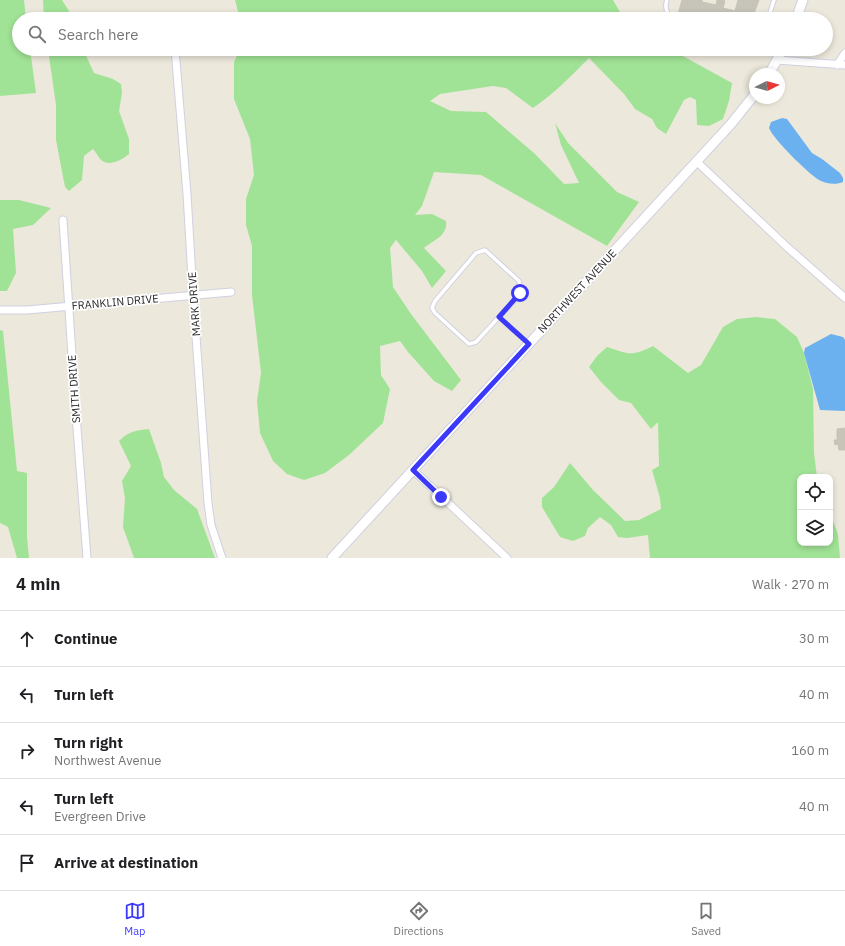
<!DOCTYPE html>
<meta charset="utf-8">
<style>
body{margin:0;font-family:"IBM Plex Sans",sans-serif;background:#f2f2f2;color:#202124}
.controls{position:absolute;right:12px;bottom:12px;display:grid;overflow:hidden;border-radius:8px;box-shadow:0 2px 6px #0003}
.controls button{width:36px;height:36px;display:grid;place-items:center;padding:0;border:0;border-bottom:1px solid #e0e0e0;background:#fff;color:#202124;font:20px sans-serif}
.compass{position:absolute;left:749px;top:68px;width:36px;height:36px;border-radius:50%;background:#fff;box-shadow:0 2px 6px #0003;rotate:84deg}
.stop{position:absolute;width:12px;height:12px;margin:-9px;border:3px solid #3c39fb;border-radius:50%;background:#fff}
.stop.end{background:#3c39fb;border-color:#fff;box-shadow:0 1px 4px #0008}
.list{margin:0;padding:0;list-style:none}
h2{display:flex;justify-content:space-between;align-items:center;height:52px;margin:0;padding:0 16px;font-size:17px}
h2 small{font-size:13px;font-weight:400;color:#757577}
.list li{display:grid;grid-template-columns:26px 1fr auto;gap:12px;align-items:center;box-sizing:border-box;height:56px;padding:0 16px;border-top:1px solid #e0e0e0}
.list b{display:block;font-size:15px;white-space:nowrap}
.list p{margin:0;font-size:13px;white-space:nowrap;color:#757577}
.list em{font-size:13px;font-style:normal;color:#757577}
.icon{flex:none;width:22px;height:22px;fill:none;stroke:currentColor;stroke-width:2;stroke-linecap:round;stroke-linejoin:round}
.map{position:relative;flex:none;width:845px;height:558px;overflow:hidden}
.search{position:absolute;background:#fff;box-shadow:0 2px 6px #0003;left:12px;right:12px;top:12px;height:44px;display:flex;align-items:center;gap:10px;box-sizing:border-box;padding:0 14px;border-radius:22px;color:#757577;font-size:15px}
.sheet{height:332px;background:#fff}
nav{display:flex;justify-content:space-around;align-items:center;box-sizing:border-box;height:56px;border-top:1px solid #e0e0e0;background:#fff;font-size:11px;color:#757577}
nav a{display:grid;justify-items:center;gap:2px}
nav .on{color:#3c39fb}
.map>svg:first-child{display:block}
.green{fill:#a1e396}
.water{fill:#6cb1ef}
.building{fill:#c7c4ba;stroke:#c7c4b4}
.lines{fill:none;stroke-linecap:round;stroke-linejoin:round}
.lane-casing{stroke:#d0d0e2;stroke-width:5.5}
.street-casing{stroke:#d0d0e2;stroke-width:9}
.secondary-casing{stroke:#d0d0e2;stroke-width:11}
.lane{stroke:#fff;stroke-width:3.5}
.street{stroke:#fff;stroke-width:7}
.secondary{stroke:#fff;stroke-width:9}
.route{stroke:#3c39fb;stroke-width:5}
.labels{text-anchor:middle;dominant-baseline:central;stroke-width:3.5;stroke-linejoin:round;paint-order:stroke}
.street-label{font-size:11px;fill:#292929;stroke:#fff}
</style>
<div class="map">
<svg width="845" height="558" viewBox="0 0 845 558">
<rect width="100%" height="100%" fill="#ece8db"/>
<path class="green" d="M0,0h24l2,19h-7v30h11l6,44 -36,3z
M43,0h19l12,19h-30z
M235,0h378l10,17 3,2h-386z
M48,49h35l11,24 19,6 8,5 1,9 -3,18 10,28v15c-7,6 -20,13 -28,6 -3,-3 -5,-8 -8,-11l-9,7 -2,24 -13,11 -4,-4 -9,-47v-35z
M240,49h430l62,34 -3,18 -6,18 -14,7 -12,-1 -1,-25 -6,-3 -6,3 -18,34 -9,-6 -5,-9 -17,-10 -11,-15 -35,-36c-18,18 -35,36 -56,50l-27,-20 -13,-2 -53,8 -10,7 21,10 35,1 49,42 29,30 15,-1 -18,-38 -6,-22 13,20 49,49 22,10 -32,44 -126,-71 -47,-3 -12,34 -7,9 17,-1 14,7c2,15 -12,19 -22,27l22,23 -14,17 -10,-17 -26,-31 -6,8 3,39 18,27 50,66 -9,11 -18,-10 -26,-29 -8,-11 -20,5 1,29 9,14 -7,34 -34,32 -24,18 -21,7 -17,-6 -14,-13 -13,-28 -3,-32 4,-28 -9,-78v-49l-6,-21v-26l8,-24 -4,-36 -16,-40v-37z
M0,200h19l32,8 -18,17 -20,4 3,44 -9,18h-7z
M756,317l19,2 22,18 7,16 9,36 1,64 3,24h-17v66h30v-30l8,21 2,24h-190l-2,-23 -21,3 -9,-1 -7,-12 -11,-8 -12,11 -3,8 -12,5 -13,-4 -18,-30v-9l12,-11 16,-24 23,27 32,31 14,-1 22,-11 -1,-11 -8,-28 7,-4 -1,-44 -7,7 -20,-26 -12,-3 -18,-18 -12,-15 8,-11 10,-9c21,7 25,10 46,-1l35,27 13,-8 22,-38 14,-8z
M0,330l3,1 14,140 10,2v64l2,21h-12l-9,-31 -8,-4z
M149,429l12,34 3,14 10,13 23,19 18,49h-81l-11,-31 2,-29 -3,-17 9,-15 -12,-25c8,-9 18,-11 30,-12z"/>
<path class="water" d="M782,118l5,1 25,34 10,6 18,14 3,5v4c-6,3 -18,2 -24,-2 -10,-6 -46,-41 -50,-52l2,-6z
M831,334l12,3 2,3v71l-25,-1 -16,-57 1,-5z"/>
<path class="building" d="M682,0h20v2l14,3 1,-5h6l2,1 -2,7 12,3 3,-11h21l-7,19h-60l-4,-1v-2l-2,1 -8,-3z
M845,428v22h-6l-1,-6 -3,1 -1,-5h3v-11z"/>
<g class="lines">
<defs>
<path id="lane" d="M667,0c-3,8 0,14 6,19
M768,19l6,-19
M762,49l18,6
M499,317l-23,25 -7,2 -34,-31 -3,-5 3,-7 41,-48 9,-3 34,31c4,14 -11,26 -20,36l29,26"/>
<path id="street" d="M175,49l12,145 6,101 15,208 3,22 11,33
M777,60l68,5
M837,65l8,-12
M696,161l91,86 58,51
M63,220l13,195 11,143
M0,310h27l204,-18
M413,470l94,88"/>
<path id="secondary" d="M796,19l7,-19
M769,74l14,-25
M332,558l399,-434 24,-30"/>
</defs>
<use href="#lane" class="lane-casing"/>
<use href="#street" class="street-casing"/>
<use href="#secondary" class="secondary-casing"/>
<use href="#lane" class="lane"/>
<use href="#street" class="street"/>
<use href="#secondary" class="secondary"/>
</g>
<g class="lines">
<path class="route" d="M441,497l-28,-27 116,-126 -30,-27 21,-24"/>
</g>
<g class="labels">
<g class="street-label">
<text transform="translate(577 291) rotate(-47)">NORTHWEST AVENUE</text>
<text transform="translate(115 302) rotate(-5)">FRANKLIN DRIVE</text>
<text transform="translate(194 304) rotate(-94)">MARK DRIVE</text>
<text transform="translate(74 389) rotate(-94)">SMITH DRIVE</text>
</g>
</g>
</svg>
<div class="controls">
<button><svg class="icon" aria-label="locate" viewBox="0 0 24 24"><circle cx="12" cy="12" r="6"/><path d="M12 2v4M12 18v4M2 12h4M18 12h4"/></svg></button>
<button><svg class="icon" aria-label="layers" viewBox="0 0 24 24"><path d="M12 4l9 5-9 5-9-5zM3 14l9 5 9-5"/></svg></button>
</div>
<svg class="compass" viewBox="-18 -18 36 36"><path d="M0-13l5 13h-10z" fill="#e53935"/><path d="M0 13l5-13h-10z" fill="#757577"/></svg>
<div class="stop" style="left:520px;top:293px"></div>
<div class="stop end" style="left:441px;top:497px"></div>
<div class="search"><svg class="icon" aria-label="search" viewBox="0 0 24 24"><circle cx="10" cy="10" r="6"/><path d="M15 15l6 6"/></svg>Search here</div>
</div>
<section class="sheet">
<h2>4 min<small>Walk · 270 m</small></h2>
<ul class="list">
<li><svg class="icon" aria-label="ahead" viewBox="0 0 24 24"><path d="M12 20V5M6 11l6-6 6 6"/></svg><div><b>Continue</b></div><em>30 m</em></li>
<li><svg class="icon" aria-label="left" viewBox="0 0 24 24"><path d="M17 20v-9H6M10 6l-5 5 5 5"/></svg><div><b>Turn left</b></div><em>40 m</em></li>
<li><svg class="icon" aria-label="right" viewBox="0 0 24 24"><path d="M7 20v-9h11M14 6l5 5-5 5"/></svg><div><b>Turn right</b><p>Northwest Avenue</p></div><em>160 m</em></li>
<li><svg class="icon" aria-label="left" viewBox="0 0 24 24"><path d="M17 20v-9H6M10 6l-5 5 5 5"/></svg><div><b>Turn left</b><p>Evergreen Drive</p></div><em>40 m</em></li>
<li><svg class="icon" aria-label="arrive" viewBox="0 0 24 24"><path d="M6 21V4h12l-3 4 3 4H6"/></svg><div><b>Arrive at destination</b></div></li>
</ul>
</section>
<nav>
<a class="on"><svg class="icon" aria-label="map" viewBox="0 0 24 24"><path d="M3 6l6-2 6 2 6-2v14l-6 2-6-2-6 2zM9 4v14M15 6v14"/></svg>Map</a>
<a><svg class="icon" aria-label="directions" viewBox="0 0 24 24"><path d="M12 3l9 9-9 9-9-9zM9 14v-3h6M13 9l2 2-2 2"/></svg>Directions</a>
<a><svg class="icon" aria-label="saved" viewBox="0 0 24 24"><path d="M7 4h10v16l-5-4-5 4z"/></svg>Saved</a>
</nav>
